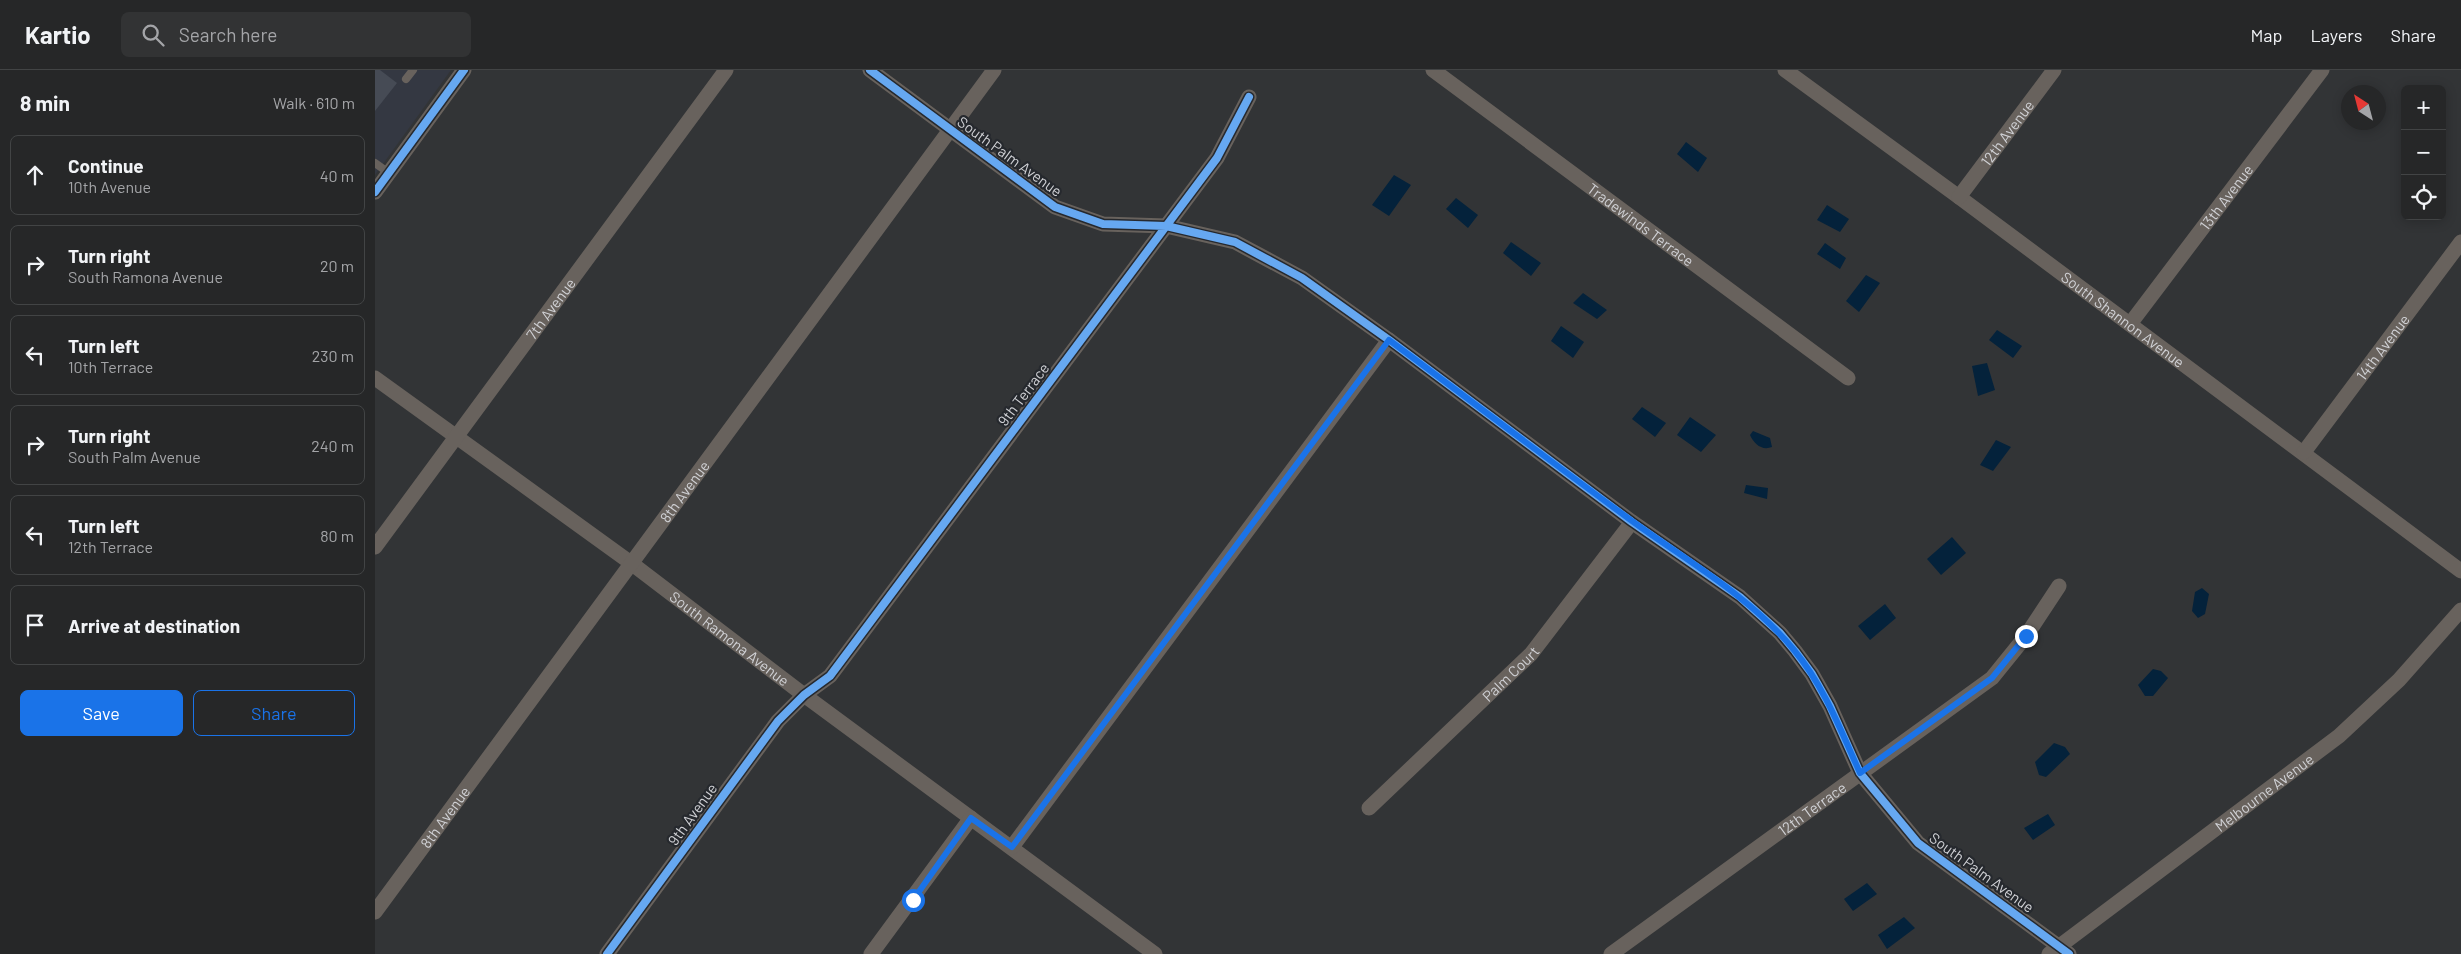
<!DOCTYPE html>
<meta charset="utf-8">
<style>
body{margin:0;font-family:Barlow,sans-serif;background:#323334;color:#f1f3f6}
.controls{position:absolute;right:15px;top:15px;display:grid;overflow:hidden;border-radius:8px;box-shadow:0 2px 12px #0003}
.controls button{width:45px;height:45px;display:grid;place-items:center;padding:0;border:0;border-bottom:1px solid #424445;background:#262728;color:#f1f3f6;font:25px sans-serif}
.compass{position:absolute;left:1966px;top:15px;width:45px;height:45px;border-radius:50%;background:#262728;box-shadow:0 2px 12px #0003;rotate:324deg}
.stop{position:absolute;width:15px;height:15px;margin:-11px;border:4px solid #1a73e8;border-radius:50%;background:#fff}
.stop.end{background:#1a73e8;border-color:#fff;box-shadow:0 1px 5px #0008}
.list{margin:0;padding:0;list-style:none}
h2{display:flex;justify-content:space-between;align-items:center;height:65px;margin:0;padding:0 20px;font-size:21px}
h2 small{font-size:16px;font-weight:400;color:#a4a5a8}
.list li{display:grid;grid-template-columns:32px 1fr auto;gap:15px;align-items:center;box-sizing:border-box;height:80px;margin:0 10px 10px;padding:0 10px;border:1px solid #424445;border-radius:8px}
.list b{display:block;font-size:19px;white-space:nowrap}
.list p{margin:0;font-size:16px;white-space:nowrap;color:#a4a5a8}
.list em{font-size:16px;font-style:normal;color:#a4a5a8}
.actions{display:flex;gap:10px;padding:15px 20px}
.actions a{flex:1;padding:11px 0;border:1px solid #1a73e8;border-radius:8px;text-align:center;font-size:18px;color:#1a73e8}
.actions .main{background:#1a73e8;color:#fff}
.icon{flex:none;width:28px;height:28px;fill:none;stroke:currentColor;stroke-width:2;stroke-linecap:round;stroke-linejoin:round}
.map{position:relative;flex:none;width:2086px;height:884px;overflow:hidden}
header{display:flex;align-items:center;gap:30px;box-sizing:border-box;height:70px;padding:0 25px;background:#262728;border-bottom:1px solid #424445}
header strong{font-size:24px}
nav{display:flex;gap:28px;margin-inline-start:auto;font-size:18px}
.search{width:350px;height:45px;background:#323334;display:flex;align-items:center;gap:12px;box-sizing:border-box;padding:0 18px;border-radius:8px;color:#a4a5a8;font-size:19px}
main{display:flex}
aside{flex:1;background:#262728}
.map>svg:first-child{display:block}
.built{fill:#343842}
.water{fill:#04223b}
.building{fill:#464b55}
.lines{fill:none;stroke-linecap:round;stroke-linejoin:round}
.service{stroke:#68625d;stroke-width:8}
.minor{stroke:#68625d;stroke-width:15}
.cycleway-casing{stroke:#26292e;stroke-width:11}
.cycleway{stroke:#66a8f1;stroke-width:8}
.route{stroke:#1a73e8;stroke-width:6}
.labels{text-anchor:middle;dominant-baseline:central;stroke-width:4.5;stroke-linejoin:round;paint-order:stroke}
.street-label{font-size:15px;fill:#d0d1d5;stroke:#26292e}
</style>
<header>
<strong>Kartio</strong>
<div class="search"><svg class="icon" aria-label="search" viewBox="0 0 24 24"><circle cx="10" cy="10" r="6"/><path d="M15 15l6 6"/></svg>Search here</div>
<nav><a>Map</a><a>Layers</a><a>Share</a></nav>
</header>
<main>
<aside>
<h2>8 min<small>Walk · 610 m</small></h2>
<ul class="list">
<li><svg class="icon" aria-label="ahead" viewBox="0 0 24 24"><path d="M12 20V5M6 11l6-6 6 6"/></svg><div><b>Continue</b><p>10th Avenue</p></div><em>40 m</em></li>
<li><svg class="icon" aria-label="right" viewBox="0 0 24 24"><path d="M7 20v-9h11M14 6l5 5-5 5"/></svg><div><b>Turn right</b><p>South Ramona Avenue</p></div><em>20 m</em></li>
<li><svg class="icon" aria-label="left" viewBox="0 0 24 24"><path d="M17 20v-9H6M10 6l-5 5 5 5"/></svg><div><b>Turn left</b><p>10th Terrace</p></div><em>230 m</em></li>
<li><svg class="icon" aria-label="right" viewBox="0 0 24 24"><path d="M7 20v-9h11M14 6l5 5-5 5"/></svg><div><b>Turn right</b><p>South Palm Avenue</p></div><em>240 m</em></li>
<li><svg class="icon" aria-label="left" viewBox="0 0 24 24"><path d="M17 20v-9H6M10 6l-5 5 5 5"/></svg><div><b>Turn left</b><p>12th Terrace</p></div><em>80 m</em></li>
<li><svg class="icon" aria-label="arrive" viewBox="0 0 24 24"><path d="M6 21V4h12l-3 4 3 4H6"/></svg><div><b>Arrive at destination</b></div></li>
</ul>
<div class="actions"><a class="main">Save</a><a>Share</a></div>
</aside>
<div class="map">
<svg width="2086" height="884" viewBox="0 0 2086 884">
<rect width="100%" height="100%" fill="#323436"/>
<path class="built" d="M0,0h76l-76,105z"/>
<path class="water" d="M1311,72l21,16 -9,14 -21,-18z
M1019,105l17,10 -22,31 -17,-11z
M1081,128l22,17 -10,13 -22,-19z
M1452,135l22,14 -9,13 -23,-12z
M1136,172l30,21 -10,13 -28,-23z
M1450,173l21,15 -6,11 -23,-15z
M1491,205l14,8 -21,29 -13,-11z
M1208,223l24,17 -10,9 -24,-16z
M1186,256l23,16 -11,16 -22,-17z
M1622,260l25,16 -9,12 -24,-18z
M1612,293l8,27 -17,6 -6,-30z
M1267,337l24,16 -11,14 -23,-18z
M1315,347l26,18 -15,17 -24,-17z
M1378,361l17,7 2,9c-10,4 -18,-3 -22,-12z
M1621,370l15,7 -18,24 -13,-6z
M1371,415l22,3 -1,11 -23,-6z
M1577,467l14,16 -25,22 -14,-16z
M1827,518l7,6 -4,20 -7,4 -6,-7 3,-19z
M1510,534l11,14 -26,22 -12,-14z
M1778,599l8,2 7,7 -15,18h-8l-7,-11z
M1679,673l11,4 5,7 -24,23 -7,-2 -4,-13z
M1673,744l7,11 -22,15 -9,-12z
M1492,813l10,11 -24,17 -9,-12z
M1529,847l11,11 -28,21 -9,-14z"/>
<path class="building" d="M0,0h5l17,13 -22,28z"/>
<g class="lines">
<path class="service" d="M31,9l7,-9
M0,93l14,10"/>
<g class="minor">
<path d="M495,0l185,137 48,17 63,2 69,16 67,36 87,62 243,182 108,75 40,36 15,18 17,23 18,32 30,67 58,70 151,111"/>
<path id="s1" d="M1058,0l415,308"/>
<path id="s2" d="M1410,0l174,127 502,374"/>
<path d="M0,122l89,-122"/>
<path id="s3" d="M1584,127l95,-127"/>
<path id="s4" d="M1755,254l192,-254"/>
<path id="s5" d="M0,308l256,185 173,132 351,259"/>
<path id="s6" d="M1929,382l157,-210"/>
<path id="s7" d="M0,477l351,-477"/>
<path id="s8" d="M994,738l162,-154 101,-132"/>
<path d="M637,777l377,-507"/>
<path id="s9" d="M0,842l619,-842"/>
<path d="M232,884l171,-233 26,-26 26,-19 387,-518 32,-61"/>
<path d="M496,884l100,-136"/>
<path id="s10" d="M1236,884l381,-276 34,-42 33,-50"/>
<path id="s11" d="M1674,884l290,-218 60,-56 62,-70"/>
</g>
<defs>
<path id="cycleway" d="M495,0l185,137 48,17 63,2 69,16 67,36 87,62 243,182 108,75 40,36 15,18 17,23 18,32 30,67 58,70 151,111
M0,122l89,-122
M232,884l171,-233 26,-26 26,-19 387,-518 32,-61"/>
</defs>
<use href="#cycleway" class="cycleway-casing"/>
<use href="#cycleway" class="cycleway"/>
</g>
<g class="lines">
<path class="route" d="M538,830l58,-82 41,29 377,-507c81,60 161,121 243,181 55,40 118,75 162,129 30,36 47,81 66,123l132,-95 34,-42"/>
</g>
<g class="labels">
<g class="street-label">
<text stroke="none"><textPath href="#s3" startOffset="80">12th Avenue</textPath></text>
<text transform="translate(635 86) rotate(36)">South Palm Avenue</text>
<text stroke="none"><textPath href="#s4" startOffset="159">13th Avenue</textPath></text>
<text stroke="none"><textPath href="#s1" startOffset="259">Tradewinds Terrace</textPath></text>
<text stroke="none"><textPath href="#s7" startOffset="296">7th Avenue</textPath></text>
<text stroke="none"><textPath href="#s2" startOffset="420">South Shannon Avenue</textPath></text>
<text stroke="none"><textPath href="#s6" startOffset="131">14th Avenue</textPath></text>
<text transform="translate(648 324) rotate(-53)">9th Terrace</text>
<text stroke="none"><textPath href="#s9" startOffset="522">8th Avenue</textPath></text>
<text stroke="none"><textPath href="#s5" startOffset="440">South Ramona Avenue</textPath></text>
<text stroke="none"><textPath href="#s8" startOffset="195">Palm Court</textPath></text>
<text stroke="none"><textPath href="#s11" startOffset="269">Melbourne Avenue</textPath></text>
<text stroke="none"><textPath href="#s10" startOffset="248">12th Terrace</textPath></text>
<text transform="translate(317 744) rotate(-54)">9th Avenue</text>
<text stroke="none"><textPath href="#s9" startOffset="118">8th Avenue</textPath></text>
<text transform="translate(1607 802) rotate(36)">South Palm Avenue</text>
</g>
</g>
</svg>
<div class="controls">
<button>+</button>
<button>−</button>
<button><svg class="icon" aria-label="locate" viewBox="0 0 24 24"><circle cx="12" cy="12" r="6"/><path d="M12 2v4M12 18v4M2 12h4M18 12h4"/></svg></button>
</div>
<svg class="compass" viewBox="-18 -18 36 36"><path d="M0-13l5 13h-10z" fill="#e53935"/><path d="M0 13l5-13h-10z" fill="#a4a5a8"/></svg>
<div class="stop" style="left:538px;top:830px"></div>
<div class="stop end" style="left:1651px;top:566px"></div>
</div>
</main>
